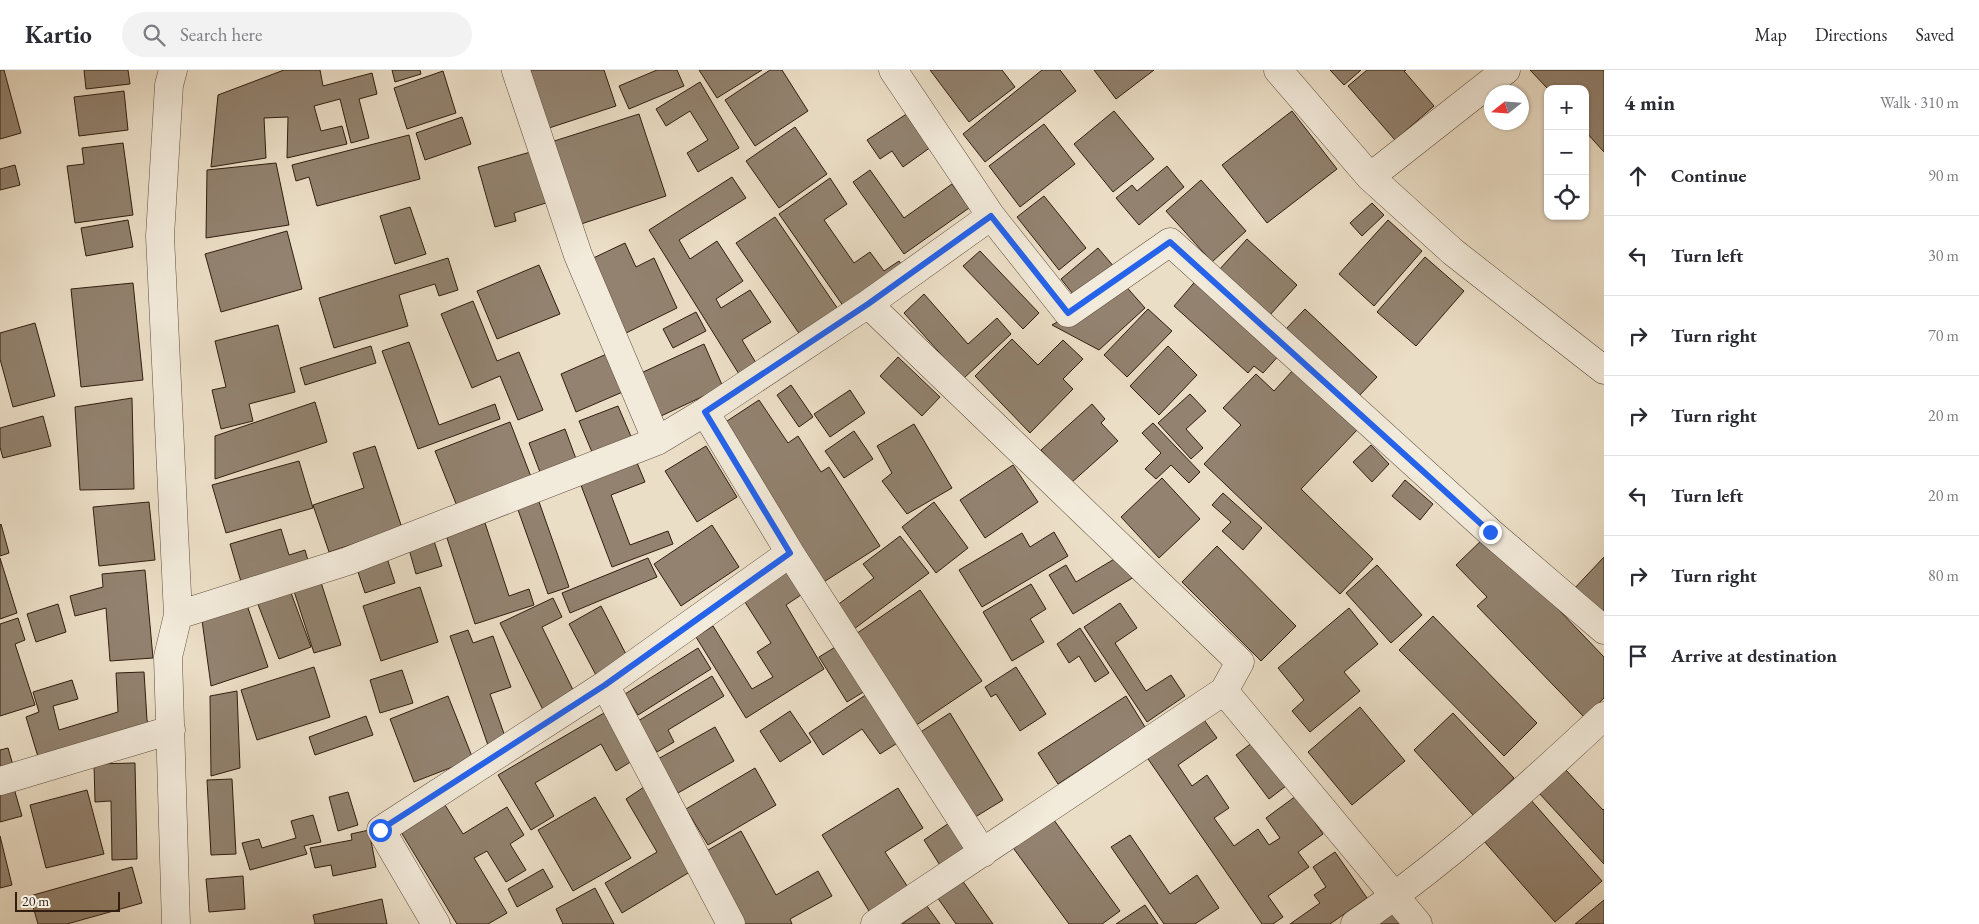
<!DOCTYPE html>
<meta charset="utf-8">
<style>
body{margin:0;font-family:"EB Garamond",serif;background:#f2f2f3;color:#2b2b33}
.controls{position:absolute;right:15px;top:15px;display:grid;overflow:hidden;border-radius:10px;box-shadow:0 1px 4px #0004}
.controls button{width:45px;height:45px;display:grid;place-items:center;padding:0;border:0;border-bottom:1px solid #e1e1e2;background:#fff;color:#2b2b33;font:25px sans-serif}
.compass{position:absolute;left:1484px;top:15px;width:45px;height:45px;border-radius:50%;background:#fff;box-shadow:0 1px 4px #0004;rotate:253deg}
.scale{position:absolute;left:15px;bottom:12px;width:105px;box-sizing:border-box;padding-left:5px;border:2px solid #311e10;border-top:0;font-size:14px;line-height:18px;white-space:nowrap;color:#311e10;-webkit-text-stroke:4px #f2eada;paint-order:stroke}
.stop{position:absolute;width:15px;height:15px;margin:-11px;border:4px solid #2563eb;border-radius:50%;background:#fff}
.stop.end{background:#2563eb;border-color:#fff;box-shadow:0 1px 5px #0008}
.list{margin:0;padding:0;list-style:none}
h2{display:flex;justify-content:space-between;align-items:center;height:65px;margin:0;padding:0 20px;font-size:21px}
h2 small{font-size:16px;font-weight:400;color:#7c7c81}
.list li{display:grid;grid-template-columns:32px 1fr auto;gap:15px;align-items:center;box-sizing:border-box;height:80px;padding:0 20px;border-top:1px solid #e1e1e2}
.list b{display:block;font-size:19px;white-space:nowrap}
.list em{font-size:16px;font-style:normal;color:#7c7c81}
.icon{flex:none;width:28px;height:28px;fill:none;stroke:currentColor;stroke-width:2;stroke-linecap:round;stroke-linejoin:round}
.map{position:relative;flex:none;width:1604px;height:854px;overflow:hidden}
header{display:flex;align-items:center;gap:30px;box-sizing:border-box;height:70px;padding:0 25px;background:#fff;border-bottom:1px solid #e1e1e2}
header strong{font-size:24px}
nav{display:flex;gap:28px;margin-inline-start:auto;font-size:18px}
.search{width:350px;height:45px;background:#f2f2f3;display:flex;align-items:center;gap:12px;box-sizing:border-box;padding:0 18px;border-radius:28px;color:#7c7c81;font-size:19px}
main{display:flex}
aside{flex:1;background:#fff}
.map>svg:first-child{display:block}
.building{fill:#92826f;stroke:#311e10}
.lines{fill:none;stroke-linecap:round;stroke-linejoin:round}
.minor-casing{stroke:#604e3e;stroke-width:29}
.minor{stroke:#f2eada;stroke-width:28}
.route{stroke:#2563eb;stroke-width:6}
</style>
<header>
<strong>Kartio</strong>
<div class="search"><svg class="icon" aria-label="search" viewBox="0 0 24 24"><circle cx="10" cy="10" r="6"/><path d="M15 15l6 6"/></svg>Search here</div>
<nav><a>Map</a><a>Directions</a><a>Saved</a></nav>
</header>
<main>
<div class="map">
<svg width="1604" height="854" viewBox="0 0 1604 854">
<rect width="100%" height="100%" fill="#ebdec6"/>
<filter id="stains"><feTurbulence type="fractalNoise" baseFrequency=".004" numOctaves="4"/><feColorMatrix values="0 0 0 0 .2 0 0 0 0 .09 0 0 0 0 .02 0 0 0 .5 -.17"/></filter>
<radialGradient id="worn" r=".72"><stop offset=".6" stop-color="#630" stop-opacity="0"/><stop offset="1" stop-color="#630" stop-opacity=".3"/></radialGradient>
<path class="building" d="M0,0h4l17,63 -21,6z
M84,0h44l2,14 -44,5z
M284,0h36l3,16 49,-13 5,21 -18,5 10,39 -18,5 -11,-44 -26,7 7,25 21,-5 5,18 -60,14 1,-41 -24,1 2,40 -55,9 7,-72z
M392,0h28l1,4 -26,8z
M527,0h77l12,36 -70,23z
M657,0h20l7,16 -55,23 -10,-23z
M699,0h63l-45,28z
M770,0h12l26,41 -53,35 -30,-46z
M930,0h72l13,17 -46,35z
M1042,0h18l16,21 -91,71 -22,-28z
M1094,0h60l-38,29z
M1330,0h31l-17,15z
M1367,0h39l-2,1 30,35 -39,34 -47,-54z
M1530,0h74v82l-19,-21v-42h-37z
M443,1l13,42 -49,16 -13,-41z
M700,12l39,66 -41,24 -11,-19 21,-13 -18,-29 -24,15 -10,-17z
M124,21l4,39 -49,6 -5,-39z
M1114,41l40,48 -41,33 -39,-48z
M1292,41l45,58 -70,54 -45,-58z
M908,43l23,34 -28,20 -11,-16 -12,8 -13,-19z
M639,44l27,82 -91,30 -27,-83z
M462,47l9,27 -46,16 -9,-27z
M1044,54l31,40 -55,43 -31,-41z
M795,57l32,47 -48,34 -33,-47z
M409,65l11,44 -103,27 -8,-29 -13,4 -4,-16z
M123,73l10,72 -58,8 -8,-57 17,-2 -2,-16z
M534,81l15,51 -35,11 2,8 -21,6 -17,-60z
M276,93l13,62 -83,13 1,-68z
M15,95l5,20 -20,5v-21z
M1167,96l17,21 -45,38 -23,-27 16,-13 5,6z
M870,100l34,48 48,-34 17,24 -65,46 -51,-72z
M732,107l14,21 -67,42 11,19 27,-18 26,40 -27,18 5,9 29,-18 21,32 -29,18 19,31 -17,11 -95,-152z
M830,108l17,26 -23,16 30,43 16,-11 14,19 15,-10 6,8 -59,41 -67,-96z
M1201,110l45,51 -34,31 -46,-51z
M1044,126l42,52 -27,22 -42,-53z
M1372,133l12,12 -22,21 -12,-13z
M410,137l16,47 -31,10 -15,-48z
M775,147l65,95 -37,27 -67,-96z
M128,150l5,27 -47,9 -5,-28z
M1388,150l34,31 -48,55 -35,-32z
M287,161l15,58 -81,23 -16,-58z
M1247,169l50,46 -28,31 -50,-46z
M625,173l11,24 18,-9 23,50 -55,27 -35,-74z
M1098,178l17,20 -38,31 -16,-20z
M980,181l59,62 -16,16 -60,-63z
M1425,187l39,34 -48,55 -39,-34z
M448,188l10,32 -19,6 -4,-12 -36,11 9,31 -74,22 -15,-50z
M539,195l21,49 -63,25 -20,-48z
M1199,207l83,75 -19,21 -9,-7 -6,7 -74,-67z
M133,213l10,97 -62,7 -10,-98z
M1123,213l22,25 -46,42 -47,-25z
M924,224l44,50 29,-26 14,16 -48,45 -59,-66z
M473,231l24,60 22,-9 24,58 -25,10 -18,-44 -28,12 -31,-74z
M1148,239l24,22 -45,46 -23,-22z
M1305,239l72,68 -20,21 -72,-68z
M696,242l10,19 -33,17 -10,-19z
M35,253l20,73 -42,11 -13,-48v-26z
M278,255l17,67 -46,12 4,17 -32,8 -9,-39 14,-3 -11,-46z
M1012,269l26,26 25,-25 20,19 -20,20 10,10 -43,44 -55,-57z
M409,272l30,83 56,-21 5,15 -82,30 -36,-98z
M704,274l19,43 -62,29 -20,-43z
M371,276l5,17 -71,22 -5,-17z
M1168,276l29,29 -38,40 -29,-29z
M609,283l16,38 -49,21 -15,-38z
M898,287l42,40 -18,19 -42,-40z
M1294,299l64,60 -57,60 72,70 -33,35 -136,-130 37,-39 -18,-17 33,-34 18,17z
M791,315l22,32 -14,10 -22,-32z
M850,320l15,23 -35,24 -16,-23z
M1190,324l16,17 -20,18 17,19 -12,11 -33,-36z
M132,328l2,91 -54,1 -5,-83z
M759,330l29,43 10,-7 23,36 8,-5 51,79 -61,39 -101,-158z
M315,332l12,40 -112,37v-43z
M1092,334l13,15 -4,4 17,18 -47,42 -30,-33z
M618,336l15,35 -39,16 -15,-36z
M43,346l8,30 -48,12 -3,-11v-19z
M510,352l23,60 -74,29 -24,-60z
M1153,353l47,49 -11,11 -18,-18 -15,14 -11,-10 16,-16 -19,-20z
M914,354l38,64 -45,26 -25,-33 10,-8 -15,-27z
M565,359l14,38 -36,13 -14,-37z
M854,361l19,28 -29,19 -19,-27z
M1371,375l18,19 -17,18 -19,-20z
M375,376l27,82 -73,24 -16,-47 51,-17 -11,-35z
M706,376l31,51 -40,25 -32,-51z
M635,388l10,24 -34,13 19,50 38,-14 5,13 -61,23 -33,-87z
M299,391l14,47 -87,25 -14,-48z
M1013,395l25,37 -53,36 -25,-38z
M1162,408l38,41 -41,39 -38,-41z
M1405,410l28,24 -13,16 -28,-24z
M1223,423l39,35 -19,22 -21,-19 9,-9 -19,-17z
M538,429l31,88 -21,7 -31,-87z
M149,432l6,58 -56,6 -6,-59z
M934,432l34,46 -32,25 -34,-46z
M485,453l24,73 20,-7 5,16 -59,19 -29,-89z
M1,454l8,29 -9,3v-31z
M712,455l27,42 -58,39 -27,-42z
M281,459l8,26 16,-5 6,21 -67,21 -14,-48z
M1054,462l14,24 -86,51 -23,-37 63,-37 8,14z
M1487,465l117,122v41l-20,19 -107,-111 10,-9 -31,-32z
M900,466l29,37 -75,56 -18,-23 38,-28 -11,-14z
M433,468l9,28 -26,8 -8,-28z
M1217,476l79,80 -35,35 -79,-79z
M385,482l10,31 -30,10 -10,-30z
M1121,485l13,22 -61,37 -24,-39 17,-10 10,17z
M1604,487v64l-32,-30z
M0,488l17,55 -17,6z
M648,488l9,19 -87,36 -8,-20z
M1377,495l45,50 -31,28 -45,-50z
M145,500l8,88 -43,3 -4,-53 -31,8 -5,-20 33,-9 -1,-13z
M787,502l14,23 -15,10 38,64 -78,49 -50,-81 17,-11 39,63 21,-12 -16,-25 14,-9 -28,-44z
M318,503l23,72 -27,8 -23,-71z
M287,512l24,65 -32,12 -25,-65z
M1031,514l15,25 -16,10 14,23 -32,19 -29,-49z
M420,517l18,55 -57,19 -18,-55z
M920,520l62,91 -67,45 -62,-90z
M553,528l9,19 -20,10 35,71 -32,16 -45,-91z
M246,532l22,65 -57,19 -10,-73z
M1120,533l17,25 -22,15 31,48 25,-16 14,21 -38,26 -63,-95z
M58,534l8,28 -30,10 -9,-28z
M601,536l28,54 -32,17 -28,-53z
M1349,538l29,36 -34,28 16,19 -50,41 -18,-21 12,-11 -26,-32z
M1433,546l104,107 -33,33 -105,-106z
M18,548l7,22 -10,4 20,61 -35,11v-92z
M1080,558l29,45 -14,9 -16,-26 -10,7 -12,-19z
M468,560l5,13 20,-7 18,51 -21,7 18,51 -18,6 -40,-115z
M837,576l28,45 -18,11 -28,-45z
M698,578l13,21 -73,46 -13,-21z
M314,597l16,50 -73,23 -16,-50z
M1016,597l30,47 -26,17 -24,-37 -5,3 -6,-10z
M402,600l11,33 -33,10 -10,-33z
M144,602l3,48 2,7 -110,33 -13,-43 13,-5 -6,-20 39,-12 6,19 -25,7 6,24 59,-18 -2,-39z
M712,606l12,20 -56,34 6,12 -17,10 -19,-31z
M237,621l3,77 -29,8 -1,-80z
M867,624l32,48 -19,12 -18,-25 -39,26 -14,-22z
M448,626l25,63 -59,23 -24,-63z
M1126,626l19,31 -87,57 -20,-31z
M1360,637l45,54 -53,44 -44,-53z
M790,641l21,31 -31,20 -20,-31z
M604,643l28,48 -16,10 -15,-27 -66,39 19,33 -23,14 -33,-55z
M950,643l53,87 -31,19 -53,-86z
M1453,643l61,65 -40,38 -60,-66z
M366,646l7,19 -58,20 -6,-18z
M1202,647l15,21 -39,27 14,21 15,-11 22,33 -15,10 20,28 24,-17 11,16 11,-7 -14,-20 30,-22 27,38 -25,18 11,15 -41,29 15,21 -10,7h-11l-116,-168z
M715,657l19,34 -56,32 -20,-34z
M1253,672l33,44 -17,13 -33,-44z
M8,678l7,24 -15,4v-26z
M135,693l2,96 -25,1 -1,-59 -16,1 -1,-38z
M755,698l21,37 -68,40 -22,-36z
M1565,699l38,41 1,-1v55l-65,-71z
M232,709l4,75 -25,1 -4,-75z
M13,715l9,31 -22,6v-33z
M644,717l49,83 -71,43 -17,-30 52,-31 -31,-53z
M898,718l25,40 -38,24 28,43 -39,24 -52,-84z
M87,720l17,64 -58,14 -16,-63z
M348,722l10,33 -20,6 -9,-34z
M595,727l36,61 -58,33 -35,-61z
M1530,729l72,82 -47,41 -72,-82z
M445,735l18,29 44,-27 17,28 -14,9 16,26 -20,12 -19,-31 -13,7 33,55 -19,11h-31l-56,-92z
M313,745l8,27 -17,4 3,8 -57,16 -8,-27 17,-4 3,9 34,-10 -5,-17z
M1051,746l69,95 -18,13h-33l-58,-79z
M952,751l19,30 -28,19 -19,-30z
M369,760l7,37 -43,9 -2,-11 -16,3 -5,-20 42,-8 -1,-6z
M741,761l35,64 42,-24 14,25 -42,23 2,5h-49l-40,-71z
M1130,765l40,59 27,-19 22,33 -24,16h-31l-53,-77z
M0,766l12,49 -12,3z
M1335,782l32,46 -37,26h-40l30,-21 -6,-8 12,-8 -13,-20z
M132,797l10,36 -75,21h-29l-8,-28z
M543,799l10,18 -36,20 -9,-18z
M243,806l2,33 -36,3 -3,-33z
M962,810l31,44h-37l-19,-27z
M595,818l19,36h-51l-7,-15z
M382,829l5,25h-72l-2,-9z
M1604,830v24h-29z
M1145,835l13,19h-42z
M927,836l13,18h-38z
M1393,836l15,18h-36z"/>
<g class="lines">
<defs>
<path id="minor" d="M173,0l-4,15 -9,151 18,379 -10,42 8,267
M893,0l98,146 77,97 102,-71 320,290 114,98
M1278,0l92,107 83,75 151,118
M516,1l62,184 79,186
M1370,107l136,-107
M868,234l372,358 -16,29 -349,233
M705,342l85,141 193,300
M178,545l170,-54 309,-120 48,-29 163,-108 123,-88
M605,615l126,239
M1224,621l194,233
M0,711l171,-51
M436,854l-55,-94 224,-145 185,-132
M1355,854c89,-61 170,-134 249,-208"/>
</defs>
<use href="#minor" class="minor-casing"/>
<use href="#minor" class="minor"/>
</g>
<g class="lines">
<path class="route" d="M380,760l225,-145 185,-132 -85,-141 163,-108 123,-88 77,97 102,-71 320,290"/>
</g>
<rect width="100%" height="100%" filter="url(#stains)"/>
<rect width="100%" height="100%" fill="url(#worn)"/>
</svg>
<div class="controls">
<button>+</button>
<button>−</button>
<button><svg class="icon" aria-label="locate" viewBox="0 0 24 24"><circle cx="12" cy="12" r="6"/><path d="M12 2v4M12 18v4M2 12h4M18 12h4"/></svg></button>
</div>
<svg class="compass" viewBox="-18 -18 36 36"><path d="M0-13l5 13h-10z" fill="#e53935"/><path d="M0 13l5-13h-10z" fill="#7c7c81"/></svg>
<div class="scale">20 m</div>
<div class="stop" style="left:380px;top:760px"></div>
<div class="stop end" style="left:1490px;top:462px"></div>
</div>
<aside>
<h2>4 min<small>Walk · 310 m</small></h2>
<ul class="list">
<li><svg class="icon" aria-label="ahead" viewBox="0 0 24 24"><path d="M12 20V5M6 11l6-6 6 6"/></svg><div><b>Continue</b></div><em>90 m</em></li>
<li><svg class="icon" aria-label="left" viewBox="0 0 24 24"><path d="M17 20v-9H6M10 6l-5 5 5 5"/></svg><div><b>Turn left</b></div><em>30 m</em></li>
<li><svg class="icon" aria-label="right" viewBox="0 0 24 24"><path d="M7 20v-9h11M14 6l5 5-5 5"/></svg><div><b>Turn right</b></div><em>70 m</em></li>
<li><svg class="icon" aria-label="right" viewBox="0 0 24 24"><path d="M7 20v-9h11M14 6l5 5-5 5"/></svg><div><b>Turn right</b></div><em>20 m</em></li>
<li><svg class="icon" aria-label="left" viewBox="0 0 24 24"><path d="M17 20v-9H6M10 6l-5 5 5 5"/></svg><div><b>Turn left</b></div><em>20 m</em></li>
<li><svg class="icon" aria-label="right" viewBox="0 0 24 24"><path d="M7 20v-9h11M14 6l5 5-5 5"/></svg><div><b>Turn right</b></div><em>80 m</em></li>
<li><svg class="icon" aria-label="arrive" viewBox="0 0 24 24"><path d="M6 21V4h12l-3 4 3 4H6"/></svg><div><b>Arrive at destination</b></div></li>
</ul>
</aside>
</main>
